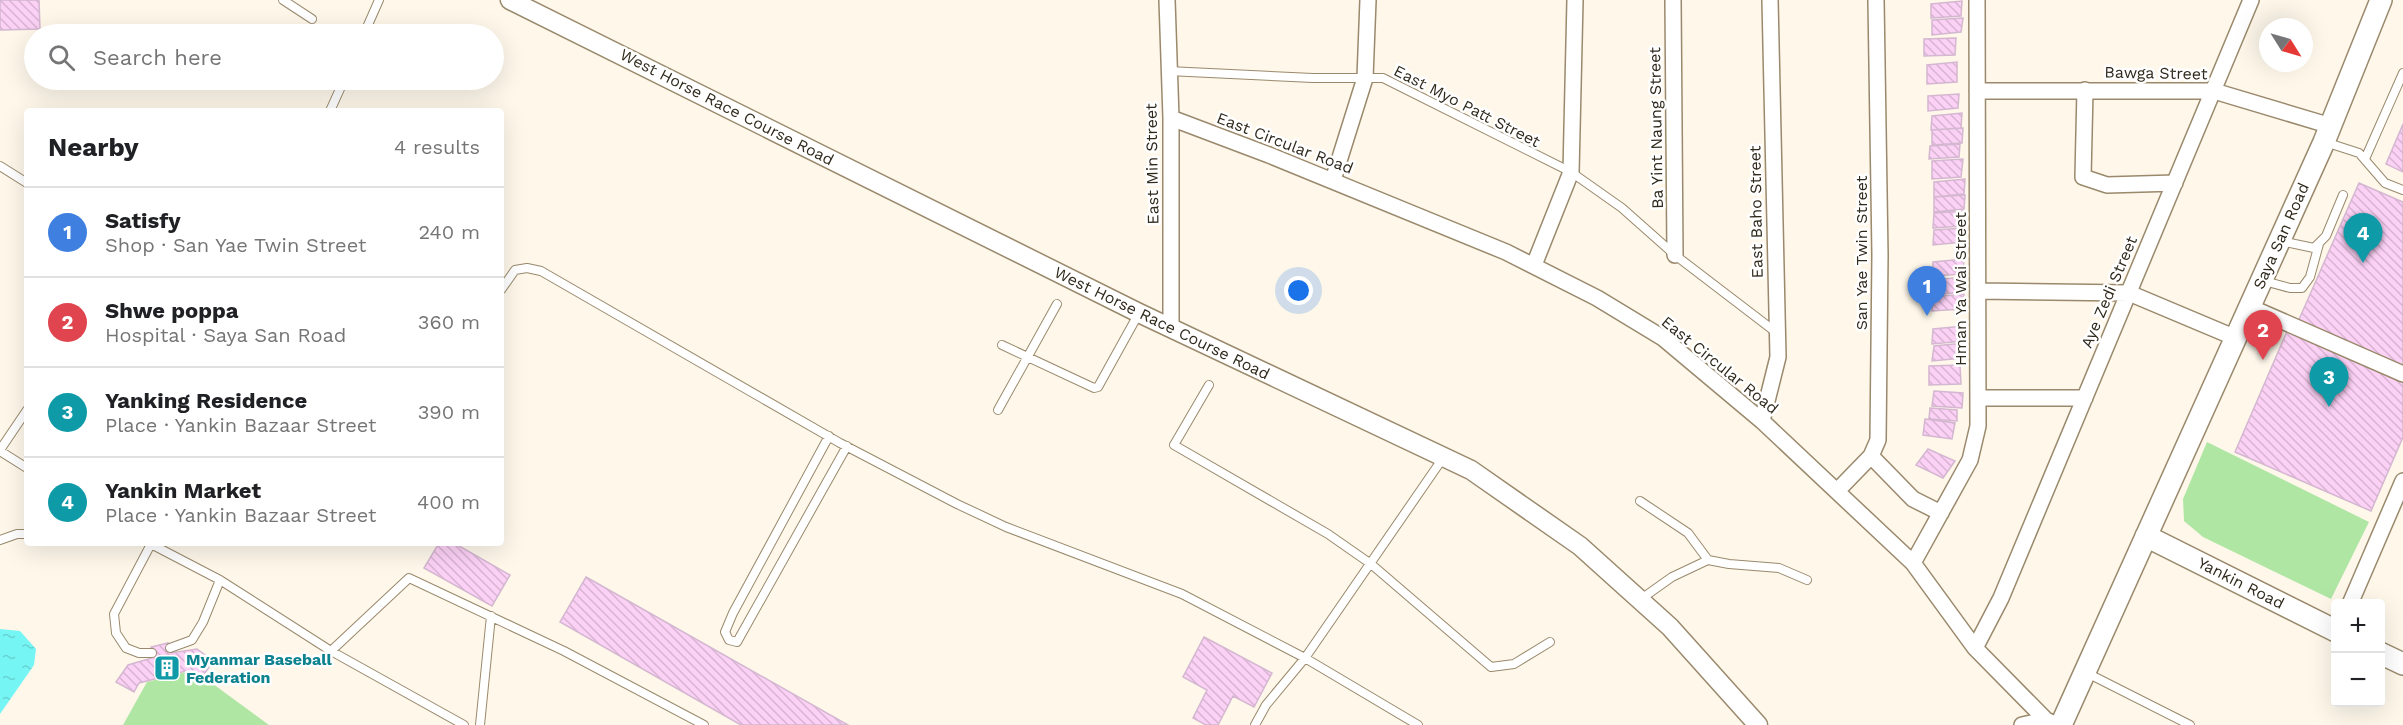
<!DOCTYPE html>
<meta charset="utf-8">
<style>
body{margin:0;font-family:"Work Sans",sans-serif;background:#f6f6f6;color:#202124}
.controls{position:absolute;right:18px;bottom:18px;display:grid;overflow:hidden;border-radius:6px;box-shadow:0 6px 24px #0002}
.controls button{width:54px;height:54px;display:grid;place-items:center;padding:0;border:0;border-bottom:2px solid #e0e0e0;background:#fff;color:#202124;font:30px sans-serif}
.compass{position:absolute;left:2259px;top:18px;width:54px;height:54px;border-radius:50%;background:#fff;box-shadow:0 6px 24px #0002;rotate:127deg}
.you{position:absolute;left:1299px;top:291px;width:21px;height:21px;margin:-15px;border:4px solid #fff;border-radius:50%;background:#1a73e8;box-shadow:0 0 0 9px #1a73e833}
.badge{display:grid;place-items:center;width:39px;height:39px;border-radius:50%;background:#b45309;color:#fff;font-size:20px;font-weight:700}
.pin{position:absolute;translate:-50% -50px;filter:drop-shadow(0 2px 3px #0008)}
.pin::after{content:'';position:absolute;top:32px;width:21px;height:18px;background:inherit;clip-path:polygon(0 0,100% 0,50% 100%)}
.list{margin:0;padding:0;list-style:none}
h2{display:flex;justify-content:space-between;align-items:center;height:78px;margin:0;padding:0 24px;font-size:26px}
h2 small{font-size:20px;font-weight:400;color:#757577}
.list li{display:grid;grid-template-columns:39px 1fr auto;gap:18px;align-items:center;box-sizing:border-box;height:90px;padding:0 24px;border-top:2px solid #e0e0e0}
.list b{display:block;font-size:22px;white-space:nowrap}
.list p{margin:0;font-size:20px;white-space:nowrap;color:#757577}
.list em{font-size:20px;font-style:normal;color:#757577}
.icon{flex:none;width:33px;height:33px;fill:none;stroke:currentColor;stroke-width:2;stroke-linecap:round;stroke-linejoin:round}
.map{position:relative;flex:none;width:2403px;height:725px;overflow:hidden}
.search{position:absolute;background:#fff;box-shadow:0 6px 24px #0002;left:24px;top:24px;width:480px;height:66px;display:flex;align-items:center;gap:15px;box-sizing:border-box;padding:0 21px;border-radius:33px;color:#757577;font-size:22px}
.panel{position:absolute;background:#fff;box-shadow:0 6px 24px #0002;left:24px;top:108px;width:480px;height:438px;border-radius:6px}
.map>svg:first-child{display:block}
.green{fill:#afe6a4}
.water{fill:url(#water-ripples)}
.building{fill:url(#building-back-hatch);stroke:#d4b7d0;stroke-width:1.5}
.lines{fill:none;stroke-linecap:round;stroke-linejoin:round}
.service-casing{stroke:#9a896c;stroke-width:10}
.minor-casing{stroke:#9a896c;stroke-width:18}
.tertiary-casing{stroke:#9a896c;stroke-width:21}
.secondary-casing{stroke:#9a896c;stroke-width:24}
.service{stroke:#fff;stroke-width:8}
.minor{stroke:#fff;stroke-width:15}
.tertiary{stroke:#fff;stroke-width:18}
.secondary{stroke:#fff;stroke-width:21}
.labels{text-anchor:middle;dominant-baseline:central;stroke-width:5;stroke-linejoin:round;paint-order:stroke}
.street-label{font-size:16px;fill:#2f291c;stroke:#fff}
.culture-label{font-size:16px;font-weight:bold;fill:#0d838f;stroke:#fff;text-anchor:start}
</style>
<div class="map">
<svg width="2403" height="725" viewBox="0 0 2403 725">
<defs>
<pattern id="water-ripples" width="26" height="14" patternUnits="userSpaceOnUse" patternTransform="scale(1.5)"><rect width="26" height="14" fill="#75f5f4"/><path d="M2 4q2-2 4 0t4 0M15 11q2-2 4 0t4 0" fill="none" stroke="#66d2d1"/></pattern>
<pattern id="building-back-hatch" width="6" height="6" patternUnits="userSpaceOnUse" patternTransform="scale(1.5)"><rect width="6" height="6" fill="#fcd1f6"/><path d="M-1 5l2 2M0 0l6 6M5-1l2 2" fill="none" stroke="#d8b3d2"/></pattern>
</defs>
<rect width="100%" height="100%" fill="#fef7ea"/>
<path class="green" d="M2207,442l162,80 -38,77 -128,-62 -19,-16 -1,-22z
M194,670l75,55h-146l24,-43z"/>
<path class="water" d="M0,629l20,2 16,18 -2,16 -34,49z"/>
<path class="building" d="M0,0h39l1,29 -40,1z
M1962,1l-1,15 -30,2v-14z
M1963,18l-2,14 -29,3v-15z
M1956,38l-1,17 -31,1v-17z
M1957,62v20l-30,2v-19z
M1959,94l-1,14 -30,3v-15z
M1962,113l-1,15 -30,2 1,-14z
M2403,124v48l-17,-8z
M1963,128l-1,15 -30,2v-15z
M1960,144l-1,13 -30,2 1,-13z
M1963,159l-2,18 -29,2v-18z
M1965,179l-1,15 -30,3v-15z
M2359,183l44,19v169l-106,-47z
M1965,195l-1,14 -30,3v-15z
M1964,211l-1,15 -30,2 1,-15z
M1965,228l-2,14 -30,3 1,-15z
M1964,259l-1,15 -30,2v-14z
M1964,277l-1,15 -30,3v-15z
M1964,294l-2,15 -30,2 1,-14z
M1964,326l-1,15 -31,3 1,-15z
M2288,329l115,49v59l-32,74 -136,-59z
M1964,343l-1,15 -31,3 2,-15z
M1960,365l1,19 -32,1v-19z
M1934,391l29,2 -1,15 -30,-2z
M1930,408l27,2v11l-28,-2z
M1925,419l30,4 -3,16 -29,-4z
M1928,449l27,12 -12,17 -27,-13z
M439,543h15l56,32 -18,31 -68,-38z
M586,577l262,148h-107l-181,-103z
M1204,637l68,36 -18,34 -21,-11 -15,29h-12l-13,-7 14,-28 -24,-13z
M168,643l3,10 26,-4 16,12 -12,18 -15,-8 -47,12 -5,9 -18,-10 12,-17 24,-7 -1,-11z"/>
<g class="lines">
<defs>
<path id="service" d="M283,0l29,19
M364,34l15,-34
M1168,71l145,7h70l188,94 51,36 53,47 102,78
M330,111l14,-31
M2325,142l34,11 26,30 18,7
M2365,159l38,-86
M0,166l27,17
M2281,241l33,7 12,-12 17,-41
M2264,281l26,7h12l8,-11 9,-33
M501,290l14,-20 12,-2 14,3 299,172 117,61 49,23 176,67 123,64 113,67
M1002,345l92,43 4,-1 41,-74
M1209,385l-35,60 154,89 43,30 120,103 23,-3 36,-22
M998,410l59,-106
M829,436l-96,177 -8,19 4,8 8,2 110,-196
M0,450l27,-40
M0,451l27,17
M1640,501l48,32 20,27
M0,540l17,-6h10
M149,543l71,37 111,71 133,74
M151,544l-37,70 2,19 10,15 13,5h13
M1641,599l31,-22 36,-17 21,4 50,4 28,12
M170,648l22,-8 11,-18 17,-42
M331,651l78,-73 155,73 140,74
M2087,673l103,52
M480,725l11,-109
M1255,725l11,-20 39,-47 138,-200"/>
<path id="minor" d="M1167,0l4,118v210
M1673,0l2,255
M2085,90l-2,87 24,8 68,-2
M1977,91h237l117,35
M1171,118l98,37 237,97 91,46 66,40 99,83 151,142 62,85 71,72 11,5
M1333,180l32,-102 3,-78
M1534,265l37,-93 4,-172
M1978,291l151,2 107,45
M2250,307l153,67
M1978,398h107
M1762,421l16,-64 -8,-357
M1871,456l42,43 28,14
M1837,491l34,-35 7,-16 2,-185 -4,-255
M1913,563l57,-103 8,-34 -1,-426
M2350,604l53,-123
M1975,648l26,-50 250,-598
M2022,725l24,-5"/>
<path id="tertiary" d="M510,0l629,313 332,157 109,76 90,81 88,98"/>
<path id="secondary" d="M2146,536l190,95
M2380,653l23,11
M2061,725l263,-583 57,-142"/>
</defs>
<use href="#service" class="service-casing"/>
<use href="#minor" class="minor-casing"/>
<use href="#tertiary" class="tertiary-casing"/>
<use href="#secondary" class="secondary-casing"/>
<use href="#service" class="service"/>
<use href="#minor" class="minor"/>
<use href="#tertiary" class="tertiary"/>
<use href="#secondary" class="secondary"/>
</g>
<defs>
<symbol id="building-square" viewBox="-11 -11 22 22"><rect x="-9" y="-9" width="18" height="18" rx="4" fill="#0f9aa8" stroke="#fff"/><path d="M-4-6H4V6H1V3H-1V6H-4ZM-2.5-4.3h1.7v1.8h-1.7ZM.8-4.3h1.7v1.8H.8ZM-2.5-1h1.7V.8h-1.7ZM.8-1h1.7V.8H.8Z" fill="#fff"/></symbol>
</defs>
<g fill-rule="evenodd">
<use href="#building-square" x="152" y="653" width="30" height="30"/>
</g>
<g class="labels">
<g class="street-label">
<text transform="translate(2156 73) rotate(1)">Bawga Street</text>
<text transform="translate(1467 106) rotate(27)">East Myo Patt Street</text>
<text transform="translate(727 107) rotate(27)">West Horse Race Course Road</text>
<text transform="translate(1656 128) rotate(-91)">Ba Yint Naung Street</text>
<text transform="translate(1285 143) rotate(21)">East Circular Road</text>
<text transform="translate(1152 164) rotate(-91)">East Min Street</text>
<text transform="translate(1756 212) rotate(-91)">East Baho Street</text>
<text transform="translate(2281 236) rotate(-66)">Saya San Road</text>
<text transform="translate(1861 253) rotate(-90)">San Yae Twin Street</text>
<text transform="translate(1960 289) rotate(-90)">Hman Ya Wai Street</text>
<text transform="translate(2109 292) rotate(-67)">Aye Zedi Street</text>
<text transform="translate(1162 323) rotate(26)">West Horse Race Course Road</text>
<text transform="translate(1720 365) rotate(39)">East Circular Road</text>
<text transform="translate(2241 583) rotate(27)">Yankin Road</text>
</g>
<g class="culture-label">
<text x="186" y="659">Myanmar Baseball<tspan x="186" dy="18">Federation</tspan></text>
</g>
</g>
</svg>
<div class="controls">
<button>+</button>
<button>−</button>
</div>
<svg class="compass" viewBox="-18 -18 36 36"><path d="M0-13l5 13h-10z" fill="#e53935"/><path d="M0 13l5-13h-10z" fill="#757577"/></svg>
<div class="you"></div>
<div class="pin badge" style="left:1927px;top:316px;background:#3f7fe0">1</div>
<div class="pin badge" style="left:2263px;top:360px;background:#e0444e">2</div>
<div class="pin badge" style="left:2329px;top:407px;background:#0f9aa8">3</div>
<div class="pin badge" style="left:2363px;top:263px;background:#0f9aa8">4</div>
<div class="search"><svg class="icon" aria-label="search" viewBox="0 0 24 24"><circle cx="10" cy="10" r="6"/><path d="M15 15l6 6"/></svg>Search here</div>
<section class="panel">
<h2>Nearby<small>4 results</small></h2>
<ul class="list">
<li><span class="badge" style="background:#3f7fe0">1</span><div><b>Satisfy</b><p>Shop · San Yae Twin Street</p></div><em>240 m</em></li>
<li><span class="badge" style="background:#e0444e">2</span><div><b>Shwe poppa</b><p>Hospital · Saya San Road</p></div><em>360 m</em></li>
<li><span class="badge" style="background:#0f9aa8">3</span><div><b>Yanking Residence</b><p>Place · Yankin Bazaar Street</p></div><em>390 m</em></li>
<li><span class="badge" style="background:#0f9aa8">4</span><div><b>Yankin Market</b><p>Place · Yankin Bazaar Street</p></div><em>400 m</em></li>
</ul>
</section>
</div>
